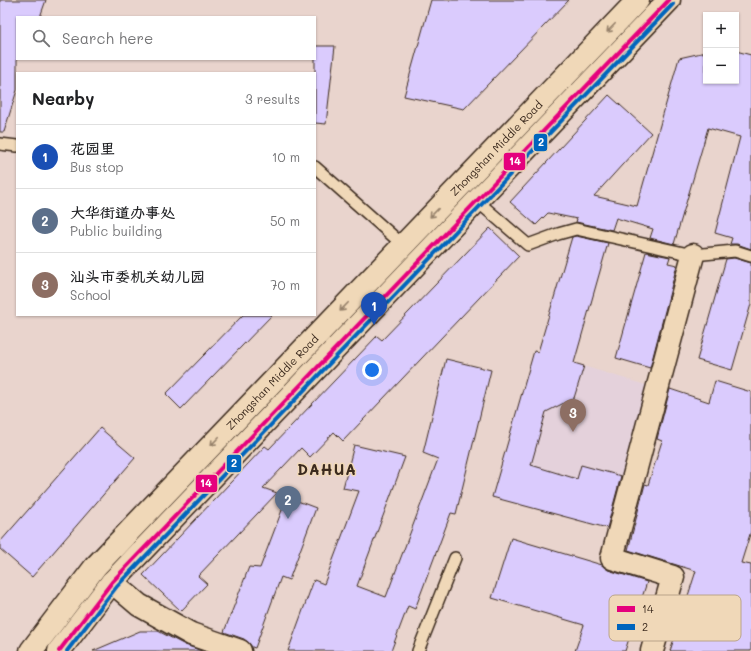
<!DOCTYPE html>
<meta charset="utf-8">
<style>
body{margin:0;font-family:Mali,"LXGW WenKai TC",sans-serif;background:#f2f2f2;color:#202124}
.controls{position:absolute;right:12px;top:12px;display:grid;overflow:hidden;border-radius:0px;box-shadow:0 1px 3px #0004}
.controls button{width:36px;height:36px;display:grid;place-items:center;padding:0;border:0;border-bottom:1px solid #e0e0e0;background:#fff;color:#202124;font:20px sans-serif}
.you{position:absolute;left:372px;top:370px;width:14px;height:14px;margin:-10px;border:3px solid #fff;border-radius:50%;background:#1a73e8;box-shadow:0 0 0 6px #1a73e833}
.badge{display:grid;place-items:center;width:26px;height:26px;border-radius:50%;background:#c8321e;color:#fff;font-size:13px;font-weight:700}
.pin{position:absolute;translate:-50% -33px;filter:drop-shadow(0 1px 2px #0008)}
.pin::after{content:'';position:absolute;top:21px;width:14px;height:12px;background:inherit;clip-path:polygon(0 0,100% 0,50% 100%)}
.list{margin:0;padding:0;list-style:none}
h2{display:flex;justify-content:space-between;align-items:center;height:52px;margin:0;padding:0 16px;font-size:17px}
h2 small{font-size:13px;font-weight:400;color:#757577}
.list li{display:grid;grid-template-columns:26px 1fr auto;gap:12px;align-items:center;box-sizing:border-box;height:64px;padding:0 16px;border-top:1px solid #e0e0e0}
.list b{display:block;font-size:15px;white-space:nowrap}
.list p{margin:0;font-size:13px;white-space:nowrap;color:#757577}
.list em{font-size:13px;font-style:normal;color:#757577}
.icon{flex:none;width:22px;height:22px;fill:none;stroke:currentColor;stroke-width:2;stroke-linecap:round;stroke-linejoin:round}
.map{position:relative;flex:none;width:751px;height:651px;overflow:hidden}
.search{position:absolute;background:#fff;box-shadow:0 1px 3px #0004;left:16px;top:16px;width:300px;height:44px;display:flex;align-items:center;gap:10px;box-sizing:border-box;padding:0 14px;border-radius:0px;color:#757577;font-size:15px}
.panel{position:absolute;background:#fff;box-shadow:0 1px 3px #0004;left:16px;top:72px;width:300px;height:244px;border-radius:0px}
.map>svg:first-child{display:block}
.built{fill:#e4d1db}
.building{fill:#dacbfd;stroke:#3b2a1e}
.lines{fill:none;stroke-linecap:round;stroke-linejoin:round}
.service-casing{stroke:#3b2a1e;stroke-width:14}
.minor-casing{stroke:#3b2a1e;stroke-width:25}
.secondary-casing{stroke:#3b2a1e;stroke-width:25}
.service{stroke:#f0d8b8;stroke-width:11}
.minor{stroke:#f0d8b8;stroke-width:22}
.secondary{stroke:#f0d8b8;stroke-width:22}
.bus-1-casing{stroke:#f0d8b8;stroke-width:7}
.bus-2-casing{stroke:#f0d8b8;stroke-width:7}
.bus-1{stroke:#e5007d;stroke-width:4}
.bus-2{stroke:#0065bd;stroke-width:4}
.oneway{stroke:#96816b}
.labels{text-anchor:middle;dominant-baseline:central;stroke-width:3;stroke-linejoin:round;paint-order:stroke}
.street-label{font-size:11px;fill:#3b2a1e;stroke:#f0d8b8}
.district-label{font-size:15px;font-weight:bold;letter-spacing:1px;fill:#3b2a1e;stroke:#f0d8b8}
.key{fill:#f0d8b8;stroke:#baa48a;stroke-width:1}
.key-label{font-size:11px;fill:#3b2a1e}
.line-badge{stroke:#f0d8b8;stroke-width:1.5}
.badge-label{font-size:11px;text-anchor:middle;font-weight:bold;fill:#fff}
</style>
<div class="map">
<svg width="751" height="651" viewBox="0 0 751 651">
<rect width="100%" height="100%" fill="#e9d4cd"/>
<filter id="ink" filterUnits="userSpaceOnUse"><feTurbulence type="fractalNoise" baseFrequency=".025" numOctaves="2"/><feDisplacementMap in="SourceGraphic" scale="8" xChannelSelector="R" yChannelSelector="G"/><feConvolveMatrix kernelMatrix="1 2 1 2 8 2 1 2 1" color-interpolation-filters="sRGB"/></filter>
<g filter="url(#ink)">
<path class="built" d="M534,351l115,35 -26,91 -18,50 -113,-30z"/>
<path class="building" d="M0,0h46l-6,17h-23v73l-13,42h-4z
M431,0h138l-105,109 -60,-13z
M315,46h20l-9,78 -11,-1z
M736,51l15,4v194l-14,-5h-7l2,-6 -17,-5 25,-96 -32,-9 -34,116 -24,-6 3,-9 -37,-11 -4,12 -36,-8 1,-3 -29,-6 -12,12 -26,-23 99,-107 42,38 -57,63 43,10 42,-148 27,-6v29h30z
M490,228l29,28 -176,185 -9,-9 -24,25 -9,-9 -38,40 14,5 -79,83 9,8 -26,27 -38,-36 122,-129 4,3 108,-113 5,4z
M576,236l32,7 -34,120 10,3 -10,32 -28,14 -15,53 46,14 4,-14 40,11 -14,52 -115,-31 42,-146 4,1 34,-115z
M646,252l24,5 -2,6 9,2 -27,103 -34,-10z
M734,258l17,5v41l-19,66 -35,-10 29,-101z
M243,315h29l-91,94 -15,-15z
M446,359l45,11 -35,144 -5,-1 -36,96 -7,-3 -17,45h-103l26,-71 10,4 35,-93 -16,-3 11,-43 51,12 -48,129 29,11 52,-138 -15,-6z
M715,381l36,11v139l-10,32 10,2v86h-81l26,-80 -68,-21 17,-66 3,1 14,-44 -5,-2 13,-50 39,13z
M100,428l35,30 -103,119 -32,-28v-7z
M287,497l29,11 -27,72 -8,-3 -26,71 -3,-1 -3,-4 -5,-4 -20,-7 25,-65 11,1z
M511,538l91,27 6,5 39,12 -22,69h-50l9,-26 -92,-27z
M140,631h18l27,14 17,6h-109z"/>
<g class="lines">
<defs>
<path id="service" d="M0,144l17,2
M315,167l88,78
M477,201l51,44 30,-11 18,-5 117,26 42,-4 16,5
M418,651l37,-93"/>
<path id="minor" d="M112,582l27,23 52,29 49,17
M652,651l21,-74 -61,-19 81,-303"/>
<path id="secondary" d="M31,651l64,-84 543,-567
M59,651l53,-69 557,-582"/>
</defs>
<use href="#service" class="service-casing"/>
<use href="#minor" class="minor-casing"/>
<use href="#secondary" class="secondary-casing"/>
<use href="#service" class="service"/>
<use href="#minor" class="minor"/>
<use href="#secondary" class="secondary"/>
<defs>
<path id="bus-1" d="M59,651l53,-69 557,-582"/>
<path id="bus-2" d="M67,651l50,-65 556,-582"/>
</defs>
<use href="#bus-1" class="bus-1-casing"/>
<use href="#bus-2" class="bus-2-casing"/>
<use href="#bus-1" class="bus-1"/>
<use href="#bus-2" class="bus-2"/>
</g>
<defs><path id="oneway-shaft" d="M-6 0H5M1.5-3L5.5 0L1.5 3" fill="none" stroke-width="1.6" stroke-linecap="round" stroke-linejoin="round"/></defs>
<g class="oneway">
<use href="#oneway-shaft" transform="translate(611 28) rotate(134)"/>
<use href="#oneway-shaft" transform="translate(434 213) rotate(134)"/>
<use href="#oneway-shaft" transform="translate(344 307) rotate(134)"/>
<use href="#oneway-shaft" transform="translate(215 441) rotate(134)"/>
</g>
</g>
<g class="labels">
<g class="street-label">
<text transform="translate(496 148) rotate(-46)">Zhongshan Middle Road</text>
<text transform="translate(272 382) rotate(-46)">Zhongshan Middle Road</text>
</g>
<g class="district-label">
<text x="327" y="469">DAHUA</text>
</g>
</g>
<rect x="609" y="595" width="132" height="46" rx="6" class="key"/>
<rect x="617" y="606" width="18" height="6" fill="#e5007d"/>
<rect x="617" y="624" width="18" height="6" fill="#0065bd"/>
<g class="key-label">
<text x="642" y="613">14</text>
<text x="642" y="631">2</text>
</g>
<g class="line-badge">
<rect x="533" y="133" width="15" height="19" rx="4" fill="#0065bd"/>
<rect x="503" y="152" width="23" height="19" rx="4" fill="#e5007d"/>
<rect x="226" y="454" width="16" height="19" rx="4" fill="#0065bd"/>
<rect x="195" y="474" width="23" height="19" rx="4" fill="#e5007d"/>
</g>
<g class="badge-label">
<text x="541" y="146">2</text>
<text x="515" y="165">14</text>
<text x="234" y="467">2</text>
<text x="206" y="487">14</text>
</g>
</svg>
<div class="controls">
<button>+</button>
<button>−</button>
</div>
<div class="you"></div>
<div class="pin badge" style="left:374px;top:325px;background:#1a4fb4">1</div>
<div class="pin badge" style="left:288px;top:519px;background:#5c6f8a">2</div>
<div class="pin badge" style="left:573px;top:432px;background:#8d6e63">3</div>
<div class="search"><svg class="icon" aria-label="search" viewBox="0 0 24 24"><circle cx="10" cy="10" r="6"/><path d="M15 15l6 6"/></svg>Search here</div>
<section class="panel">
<h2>Nearby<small>3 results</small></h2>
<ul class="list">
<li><span class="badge" style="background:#1a4fb4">1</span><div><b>花园里</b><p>Bus stop</p></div><em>10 m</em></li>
<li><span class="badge" style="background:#5c6f8a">2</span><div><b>大华街道办事处</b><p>Public building</p></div><em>50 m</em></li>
<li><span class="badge" style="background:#8d6e63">3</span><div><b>汕头市委机关幼儿园</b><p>School</p></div><em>70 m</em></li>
</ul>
</section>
</div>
